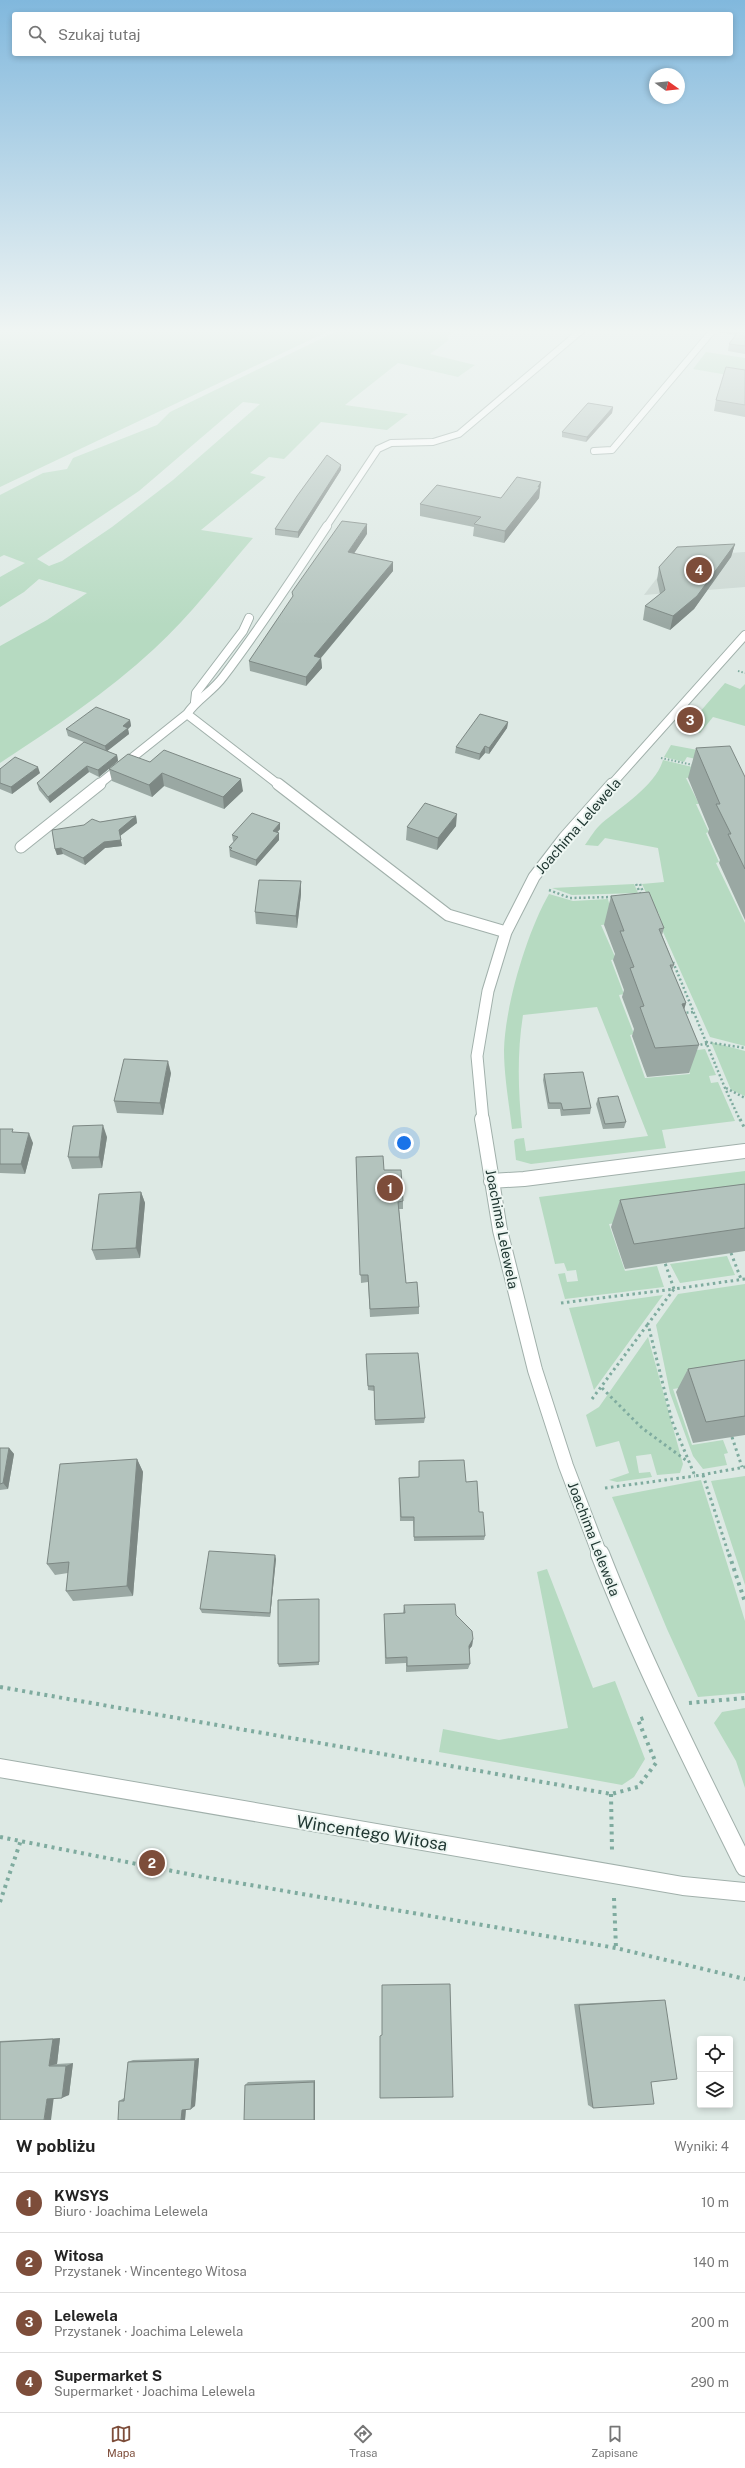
<!DOCTYPE html>
<html lang="pl">
<meta charset="utf-8">
<style>
body{margin:0;font-family:"Public Sans",sans-serif;background:#f2f2f2;color:#222}
.controls{position:absolute;right:12px;bottom:12px;display:grid;overflow:hidden;border-radius:4px;box-shadow:0 2px 6px #0003}
.controls button{width:36px;height:36px;display:grid;place-items:center;padding:0;border:0;border-bottom:1px solid #e0e0e0;background:#fff;color:#222;font:20px sans-serif}
.compass{position:absolute;left:649px;top:68px;width:36px;height:36px;border-radius:50%;background:#fff;box-shadow:0 2px 6px #0003;rotate:105deg}
.you{position:absolute;left:404px;top:1143px;width:14px;height:14px;margin:-10px;border:3px solid #fff;border-radius:50%;background:#1a73e8;box-shadow:0 0 0 6px #1a73e833}
.badge{display:grid;place-items:center;width:26px;height:26px;border-radius:50%;background:#7d4d3a;color:#fff;font-size:13px;font-weight:700}
.pin{position:absolute;translate:-50% -50%;border:2px solid #fff;box-shadow:0 1px 4px #0006}
.list{margin:0;padding:0;list-style:none}
h2{display:flex;justify-content:space-between;align-items:center;height:52px;margin:0;padding:0 16px;font-size:17px}
h2 small{font-size:13px;font-weight:400;color:#767676}
.list li{display:grid;grid-template-columns:26px 1fr auto;gap:12px;align-items:center;box-sizing:border-box;height:60px;padding:0 16px;border-top:1px solid #e0e0e0}
.list b{display:block;font-size:15px;white-space:nowrap}
.list p{margin:0;font-size:13px;white-space:nowrap;color:#767676}
.list em{font-size:13px;font-style:normal;color:#767676}
.icon{flex:none;width:22px;height:22px;fill:none;stroke:currentColor;stroke-width:2;stroke-linecap:round;stroke-linejoin:round}
.map{position:relative;flex:none;width:745px;height:2120px;overflow:hidden}
.search{position:absolute;background:#fff;box-shadow:0 2px 6px #0003;left:12px;right:12px;top:12px;height:44px;display:flex;align-items:center;gap:10px;box-sizing:border-box;padding:0 14px;border-radius:4px;color:#767676;font-size:15px}
.sheet{height:292px;background:#fff}
nav{display:flex;justify-content:space-around;align-items:center;box-sizing:border-box;height:56px;border-top:1px solid #e0e0e0;background:#fff;font-size:11px;color:#767676}
nav a{display:grid;justify-items:center;gap:2px}
nav .on{color:#7d4d3a}
.map>svg:first-child{display:block}
.built{fill:#ccd8d3}
.green{fill:#b6dac1;fill-rule:evenodd}
.lines{fill:none;stroke-linecap:round;stroke-linejoin:round}
.minor-far4-casing{stroke:#a1b0ab;stroke-width:8}
.minor-far3-casing{stroke:#a1b0ab;stroke-width:10}
.minor-far2-casing{stroke:#a1b0ab;stroke-width:13}
.minor-far1-casing{stroke:#a1b0ab;stroke-width:16}
.minor-casing{stroke:#a1b0ab;stroke-width:20}
.path-far3{stroke:#7fab9f;stroke-width:2;stroke-dasharray:1.5 2;stroke-linecap:butt}
.path-far2{stroke:#7fab9f;stroke-width:2.5;stroke-dasharray:2 2.5;stroke-linecap:butt}
.path-far1{stroke:#7fab9f;stroke-width:3;stroke-dasharray:2.5 3.5;stroke-linecap:butt}
.path{stroke:#7fab9f;stroke-width:4;stroke-dasharray:3 4.5;stroke-linecap:butt}
.minor-far4{stroke:#fff;stroke-width:6}
.minor-far3{stroke:#fff;stroke-width:8}
.minor-far2{stroke:#fff;stroke-width:11}
.minor-far1{stroke:#fff;stroke-width:14}
.minor{stroke:#fff;stroke-width:18}
.wall{fill:#9aa8a3}
.shaded-wall{fill:#7d8884}
.building{fill:#b3c3bd;stroke:#7d8884}
.labels{text-anchor:middle;dominant-baseline:central;stroke-width:4;stroke-linejoin:round;paint-order:stroke}
.street-label{font-size:14px;fill:#203732;stroke:#edf6f2}
.near-street-label{font-size:17px;fill:#203732;stroke:#edf6f2}
</style>
<div class="map">
<svg width="745" height="2120" viewBox="0 0 745 2120">
<rect width="100%" height="100%" fill="#dde9e4"/>
<path class="built" d="M745,552v35l-101,8 29,-38z"/>
<path class="green" d="M0,329h333l-333,158z
M341,329h117l-11,7 2,4 -19,14 45,11 -17,12 -60,-14 -53,42 63,9 -21,16 -66,-8 -37,37 -15,-2 -19,16 16,4 -65,53 52,8c-32,37 -63,78 -99,111 -46,43 -101,79 -154,114v-117l47,-26 40,-27 -48,-14 -15,13 -24,15v-30l25,-14 -21,-8 -4,2v-62l43,-22 24,-4 6,-11 84,-33 13,-13zM243,402l17,2 -87,76 -61,47 -50,34 -13,5 -12,-7 102,-68z
M706,352l39,6v20l-52,-9z
M725,683l15,6 5,-5v42l-32,-9 -13,16 -14,-2 -1,-2z
M671,745l48,9 9,17 -33,-7 1,-5 -9,-2 -3,5 -20,-5z
M663,760l59,14 -36,4 13,26h-3l13,28 -3,1 13,29 -3,1 29,60v123l-35,-9 -51,-114h3l-4,-11h-3l-13,-28 22,-2 -6,-34 -53,-10 -7,8 -13,-1c5,-7 10,-16 17,-22 19,-16 54,-38 61,-63z
M634,884l4,9 -66,2 -20,-7z
M549,894l24,7 35,-2 1,4 16,-1 18,19 -42,4 15,34 -5,1 13,34 -5,1 1,3 14,36 -4,1 15,43 45,-4 -7,-22 22,-3 11,26 -7,1 2,7 7,-1 17,39 -73,9 4,18 -135,16 -15,-4 -2,-19 2,-2 8,-1 2,13 122,-15 -51,-129 -74,8c-6,38 -5,75 -1,113l-10,1c-3,-26 -8,-53 -8,-79 1,-44 23,-118 45,-156z
M711,1042l34,9v45l-14,-6z
M745,1171v35l-136,18 16,47 32,-5 7,21 -99,12 -7,-25 7,-1 2,9 11,-1 -2,-11 -9,1 -3,-8 -9,1 -16,-67z
M727,1256l8,19 -55,8 -10,-19z
M745,1284v94l-72,11 19,56 31,-5 5,13 -4,1 3,11 -24,4 -10,-13 -23,-63 -14,-68 22,-31z
M663,1295l-69,95 -25,-82z
M648,1337l35,127 -3,9 -23,2 -6,-21 -15,2 3,17 11,-1 2,5 -35,5 -8,-2 20,-7 -10,-32 -23,6 -10,-32 13,-8z
M745,1476v109l-34,-104z
M701,1480l44,141v72l-47,4 -31,-68 -55,-132z
M547,1569l46,119 22,-7 30,78 -11,18 -12,8 -183,-33 4,-23 56,11 69,-12 -31,-156z
M745,1708v80l-9,-27 -22,-38 8,-11z"/>
<g class="lines">
<defs>
<path id="minor-far4" d="M594,451l18,-1 102,-121
M326,527l52,-78 13,-6 42,-1 26,-8 124,-105"/>
<path id="minor-far3" d="M195,702l1,-9 47,-62 6,-13
M187,714l92,71
M98,785l89,-71c10,-15 25,-22 36,-37 37,-49 70,-99 104,-151
M611,785l134,-150"/>
<path id="minor-far2" d="M278,784l170,131 58,17
M21,847l79,-63
M483,1120l-6,-64 11,-65 18,-59 28,-55 30,-39 48,-54"/>
<path id="minor-far1" d="M482,1119l18,111 35,140 31,96 34,89
M491,1181l33,-2 221,-28"/>
<path id="minor" d="M600,1554c42,107 94,210 145,313
M0,1768l683,118 62,6"/>
</defs>
<use href="#minor-far4" class="minor-far4-casing"/>
<use href="#minor-far3" class="minor-far3-casing"/>
<use href="#minor-far2" class="minor-far2-casing"/>
<use href="#minor-far1" class="minor-far1-casing"/>
<use href="#minor" class="minor-casing"/>
<path class="path-far3" d="M738,671l7,2
M661,758l32,7"/>
<path class="path-far2" d="M636,884l5,11
M640,884l4,11
M549,890l21,8 42,-1
M673,962l52,126 15,32
M682,1013l12,-1
M706,1042l39,6
M696,1045l11,-1
M726,1088l19,10"/>
<path class="path-far1" d="M740,1119l5,10
M731,1253l10,26
M745,1279l-71,10 -26,35 24,97 23,55 50,-9
M561,1303l113,-14 -9,-26
M602,1388l40,40 45,33
M592,1399l56,-75
M732,1437l10,30
M703,1475l26,80
M605,1488l90,-12"/>
<path class="path" d="M729,1554l16,48
M0,1687l611,107 27,-7 18,-24 -18,-43 9,-3
M689,1703l56,-5
M611,1794l1,57
M0,1837l198,39 418,72 129,31
M614,1898l2,50
M0,1902l21,-62"/>
<use href="#minor-far4" class="minor-far4"/>
<use href="#minor-far3" class="minor-far3"/>
<use href="#minor-far2" class="minor-far2"/>
<use href="#minor-far1" class="minor-far1"/>
<use href="#minor" class="minor"/>
</g>
<path class="wall" d="M673,329h20l-2,3z
M697,329h12l-2,1z
M718,329h27v25l-17,-3 1,-7 6,-9 -17,-3z
M745,370v47l-31,-6 2,-11z
M613,407l-1,6 -26,29 -24,-5v-5z
M341,470l-43,68 -23,-3v-6z
M541,482l-2,16 -35,45 -31,-7 1,-9 -54,-11v-12l81,-6z
M367,534l-13,19 39,18 -72,87 1,10 -16,18 -56,-15 -1,-10z
M735,544l-4,13 -37,52 -24,21 -27,-10 2,-14 15,-12 -3,-14 2,-13z
M130,720l1,6 -3,3 1,5 -22,17 10,4 1,6 -19,16 -10,-5 -39,31 -11,-13 -2,-7 47,-41 -16,-6 -2,-7z
M508,722l-1,6 -18,26 -4,-1 -6,7 -24,-7 1,-6z
M696,748l49,29v143l-26,-57 1,-3 -12,-27 1,-4 -21,-51z
M150,762l93,29 -19,18 -60,-23 -12,11 -40,-16 -3,-12z
M0,769l40,4 -28,21 -12,-5z
M136,816l1,7 -17,13 2,10 -17,2 -20,17 -22,-11 -6,1 -2,-6 45,-27z
M280,823v6l-3,4 2,7 -23,26 -26,-9 -1,-10 5,-5 -1,-1 -1,-6z
M456,826l-19,24 -31,-10 1,-13z
M301,881v13l-4,34 -41,-4 -1,-12z
M611,896l53,32 -2,7 12,30 -2,5 14,33 -2,7 15,35 -10,28 -42,4 -15,-41 2,-7 -12,-32 2,-7 -11,-30 2,-6 -11,-29z
M171,1073l-8,42 -46,-2 -3,-12z
M544,1074l47,34 -1,6 -29,2 -1,-7h-12l-5,-29z
M598,1098l28,24 -2,6 -21,1 -7,-25z
M0,1129l15,4 18,10 -8,31 -25,-1z
M107,1137l-5,31 -30,1 -4,-12z
M356,1157l28,13 19,31v8h-4l7,74 13,24v7l-49,3 -2,-35 -7,1z
M745,1184v67l-120,18 -14,-42 9,-27z
M141,1192l4,11 -5,55 -44,2 -4,-10z
M366,1354l59,64 -1,5 -49,2 -1,-34 -6,-1z
M745,1360v75l-52,8 -17,-51 12,-23z
M0,1448h9l5,6 -6,35 -8,1z
M137,1459l6,13 -10,124 -60,5 -7,-10 2,-18 -13,2 -8,-11z
M419,1461l47,21 13,30 6,24 -1,4 -70,1 -1,-20h-13l-1,-43 20,-1z
M276,1559l-6,58 -68,-4 -2,-4z
M319,1602v63l-40,2 -1,-3z
M404,1605l52,10 17,24 -1,7 -3,3 1,15 -2,5 -62,3v-9l-21,1 -1,-50 19,-1z
M658,2000h7l-14,82 -58,26 -5,-3 -14,-101z
M60,2038l-3,26 16,-1 -4,32 -15,3 -54,22v-79z
M199,2058l-4,48 -9,3 -1,11h-67l1,-19 5,-3 4,-36 5,-2z
M315,2080v40h-71l1,-35 3,-3z"/>
<path class="shaded-wall" d="M613,407l-1,6 -26,29 1,-5z
M341,465v5l-43,68v-6z
M541,482l-2,16 -35,45 1,-12z
M367,524v10l-18,27 -1,-9z
M735,544l-4,13 -37,52 -24,21 3,-14z
M393,562v9l-79,95v-10z
M321,658l1,10 -16,18v-9z
M130,720l1,6 -3,3 1,5 -23,18 -1,-6 18,-20z
M508,722l-1,6 -18,26v-6z
M485,746v7l-6,7 1,-6z
M117,755l1,6 -19,16 -1,-7z
M87,766l2,6 -39,31 -2,-6z
M38,767l2,6 -28,21 -1,-7z
M162,773l2,13 -12,11 -3,-12z
M241,779l2,12 -19,18 -1,-12z
M457,814l-1,12 -19,24 1,-12z
M136,816l1,7 -17,13 2,10 -17,2 -20,17 -2,-7z
M280,823v6l-7,8v-6z
M279,833v7l-23,26v-6z
M61,848l2,6 -6,1 -2,-6z
M301,881v13l-4,34 -1,-12z
M686,1003l-9,29 5,-28z
M168,1061l3,12 -8,42 -3,-12z
M103,1125l4,12 -5,31 -3,-11z
M29,1133l4,10 -8,31 -4,-10z
M141,1192l4,11 -5,55 -4,-10z
M9,1448l5,6 -6,35 -5,-6z
M137,1459l6,13 -10,124 -6,-10z
M275,1555l1,4 -6,58v-4z
M473,1639l-1,7 -5,6 2,-6z
M60,2038l-3,26 -8,2 4,-27z
M199,2058l-4,48 -4,3 4,-49z
M73,2063l-4,32 -7,3 4,-32z
M315,2080v40h-1v-38z
M54,2096l-3,24h-7l3,-21z
M186,2107l-1,13h-4l1,-10z"/>
<path class="building" d="M740,329h5v17l-16,-2z
M726,367l19,3v35l-29,-5z
M588,403l25,4 -26,30 -25,-5z
M327,455l14,10 -43,67 -23,-3 22,-33z
M517,477l24,5 -3,5h2l-35,44 -31,-7 7,-7 -61,-13 17,-19 64,13z
M342,521l25,3 -19,28 45,10 -79,94 7,2 -15,19 -57,-16 44,-65 -1,-4z
M735,544l-38,52 -24,20 -28,-10 20,-16 -6,-23 18,-20z
M96,707l34,13 -7,6 5,2 -23,18 -39,-17z
M480,714l28,8 -19,26 -4,-2 -5,8 -24,-7z
M84,742l33,13 -19,15 -11,-4 -39,31 -11,-14z
M730,746l15,31v92l-17,-35h3l-15,-30h4l-24,-56z
M164,750l77,29 -18,18 -61,-24 -13,12 -40,-16 19,-15 22,8z
M15,757l23,10 -27,20 -11,-4v-14z
M425,803l32,11 -19,24 -31,-11z
M252,813l28,10 -7,8 6,2 -23,27 -26,-10 2,-2 -3,-1 9,-10 -6,-2z
M136,816l-17,14 2,10 -17,2 -21,16 -22,-10 -6,1 -3,-19 32,-5 8,-6 8,3z
M259,880l42,1 -5,35 -41,-4z
M649,892l15,36 -5,1 15,36h-4l16,38 -4,1 17,41 -44,3 -15,-41 4,-1 -14,-38 4,-1 -14,-36h4l-13,-35z
M124,1059l44,2 -8,42 -46,-2z
M583,1072l8,36 -28,2 -2,-7h-12l-5,-29z
M618,1096l8,26 -21,2 -7,-26z
M103,1125l-4,32h-31l5,-31z
M0,1129h13l-1,3 17,1 -8,31h-21z
M383,1156l1,14h17l2,31 -5,1 8,81 11,-1 2,25 -49,2 -2,-34h-8l-4,-118z
M745,1184v44l-111,16 -14,-44z
M141,1192l-5,56 -44,2 7,-56z
M418,1353l7,65 -50,2 -1,-34h-6l-2,-32z
M745,1360v56l-39,6 -18,-53z
M0,1448h9l-6,35 -3,1z
M137,1459l-10,127 -61,5 3,-29 -22,2 13,-100z
M464,1460l2,22 11,-1 2,31h4l2,24 -71,1v-20h-13l-2,-39 20,-1v-16z
M209,1551l66,4 -5,58 -70,-4z
M319,1599v63l-41,2v-64z
M455,1604l1,11 16,16 1,8 -4,7 1,18 -63,2v-9l-21,1 -2,-44 21,-1 -1,-8z
M450,1984l3,113 -73,1v-62l2,-1v-50z
M665,2000l12,79 -26,3 3,22 -61,4 -14,-103z
M53,2039l-4,27h17l-4,32 -15,1 -3,21h-44v-78z
M195,2060l-4,49 -9,1 -1,10h-63l1,-19h5l4,-39z
M314,2082v38h-70l1,-35z"/>
<linearGradient id="sky" x2="0" y2="1"><stop stop-color="#81b8dd"/><stop offset="0.53" stop-color="#f0f5f3"/><stop offset="1" stop-color="#f0f5f3" stop-opacity="0"/></linearGradient>
<rect width="745" height="625" fill="url(#sky)"/>
<g class="labels">
<g class="street-label">
<text transform="translate(578 826) rotate(-49)">Joachima Lelewela</text>
<text transform="translate(502 1229) rotate(79)">Joachima Lelewela</text>
<text transform="translate(594 1539) rotate(69)">Joachima Lelewela</text>
</g>
<g class="near-street-label">
<text transform="translate(372 1833) rotate(9)">Wincentego Witosa</text>
</g>
</g>
</svg>
<div class="controls">
<button><svg class="icon" aria-label="locate" viewBox="0 0 24 24"><circle cx="12" cy="12" r="6"/><path d="M12 2v4M12 18v4M2 12h4M18 12h4"/></svg></button>
<button><svg class="icon" aria-label="layers" viewBox="0 0 24 24"><path d="M12 4l9 5-9 5-9-5zM3 14l9 5 9-5"/></svg></button>
</div>
<svg class="compass" viewBox="-18 -18 36 36"><path d="M0-13l5 13h-10z" fill="#e53935"/><path d="M0 13l5-13h-10z" fill="#767676"/></svg>
<div class="you"></div>
<div class="pin badge" style="left:390px;top:1188px">1</div>
<div class="pin badge" style="left:152px;top:1863px">2</div>
<div class="pin badge" style="left:690px;top:720px">3</div>
<div class="pin badge" style="left:699px;top:570px">4</div>
<div class="search"><svg class="icon" aria-label="search" viewBox="0 0 24 24"><circle cx="10" cy="10" r="6"/><path d="M15 15l6 6"/></svg>Szukaj tutaj</div>
</div>
<section class="sheet">
<h2>W pobliżu<small>Wyniki: 4</small></h2>
<ul class="list">
<li><span class="badge">1</span><div><b>KWSYS</b><p>Biuro · Joachima Lelewela</p></div><em>10 m</em></li>
<li><span class="badge">2</span><div><b>Witosa</b><p>Przystanek · Wincentego Witosa</p></div><em>140 m</em></li>
<li><span class="badge">3</span><div><b>Lelewela</b><p>Przystanek · Joachima Lelewela</p></div><em>200 m</em></li>
<li><span class="badge">4</span><div><b>Supermarket S</b><p>Supermarket · Joachima Lelewela</p></div><em>290 m</em></li>
</ul>
</section>
<nav>
<a class="on"><svg class="icon" aria-label="map" viewBox="0 0 24 24"><path d="M3 6l6-2 6 2 6-2v14l-6 2-6-2-6 2zM9 4v14M15 6v14"/></svg>Mapa</a>
<a><svg class="icon" aria-label="directions" viewBox="0 0 24 24"><path d="M12 3l9 9-9 9-9-9zM9 14v-3h6M13 9l2 2-2 2"/></svg>Trasa</a>
<a><svg class="icon" aria-label="saved" viewBox="0 0 24 24"><path d="M7 4h10v16l-5-4-5 4z"/></svg>Zapisane</a>
</nav>
